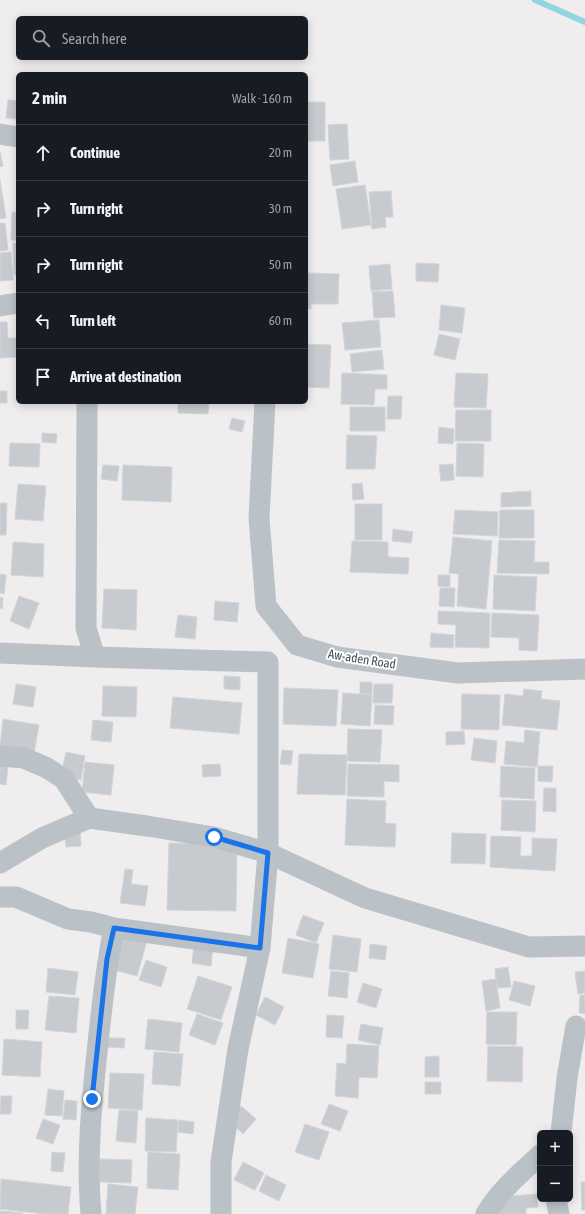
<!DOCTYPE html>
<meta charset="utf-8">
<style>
body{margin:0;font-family:"Asap Condensed",sans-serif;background:#20242c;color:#f1f3f6}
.controls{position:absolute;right:12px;bottom:12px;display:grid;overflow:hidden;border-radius:6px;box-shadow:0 2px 10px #0003}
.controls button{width:36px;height:36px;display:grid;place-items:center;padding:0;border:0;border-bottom:1px solid #363941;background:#171b24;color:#f1f3f6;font:20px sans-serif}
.stop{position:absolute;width:12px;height:12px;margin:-9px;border:3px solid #1a73e8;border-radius:50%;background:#fff}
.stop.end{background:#1a73e8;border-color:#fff;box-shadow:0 1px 4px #0008}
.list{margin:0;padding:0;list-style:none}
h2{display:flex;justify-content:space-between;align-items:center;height:52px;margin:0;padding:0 16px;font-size:17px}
h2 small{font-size:13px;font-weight:400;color:#9ea1a6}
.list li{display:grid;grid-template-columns:26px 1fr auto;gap:12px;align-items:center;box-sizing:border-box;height:56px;padding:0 16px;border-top:1px solid #363941}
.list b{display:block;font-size:15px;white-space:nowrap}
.list em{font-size:13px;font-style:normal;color:#9ea1a6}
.icon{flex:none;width:22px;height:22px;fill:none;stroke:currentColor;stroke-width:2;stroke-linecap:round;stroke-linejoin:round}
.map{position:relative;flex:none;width:585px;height:1214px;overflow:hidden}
.search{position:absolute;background:#171b24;box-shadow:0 2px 10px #0003;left:16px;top:16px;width:292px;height:44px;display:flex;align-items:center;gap:10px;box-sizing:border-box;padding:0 14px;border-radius:6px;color:#9ea1a6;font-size:15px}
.panel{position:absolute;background:#171b24;box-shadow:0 2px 10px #0003;left:16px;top:72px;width:292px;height:332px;border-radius:6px}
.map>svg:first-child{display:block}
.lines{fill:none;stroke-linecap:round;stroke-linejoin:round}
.stream{stroke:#91d5e1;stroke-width:6}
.building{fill:#c7cacf;stroke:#d1d4d8}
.minor{stroke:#bac2c8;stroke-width:21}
.route{stroke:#1a73e8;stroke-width:5}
.labels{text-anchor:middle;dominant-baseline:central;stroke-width:4;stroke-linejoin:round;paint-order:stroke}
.street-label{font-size:13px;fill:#475158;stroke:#fff}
</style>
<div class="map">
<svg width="585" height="1214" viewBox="0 0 585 1214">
<rect width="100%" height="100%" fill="#efeded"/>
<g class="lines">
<path class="stream" d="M535,0l50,22"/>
</g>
<path class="building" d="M8,100l10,1v18l-12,-1z
M306,102h19v39h-19z
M347,124l2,35 -19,1 -2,-35z
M0,152l3,14 -3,1z
M355,161l3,21 -25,4 -3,-21z
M0,180l6,38 -6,1z
M365,185l6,40 -29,4 -6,-40z
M391,191l2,26h-8l1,10 -14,2 -3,-37z
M12,212h6v28h-7z
M0,223h5l3,27 -8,1z
M13,243h5v32h-4z
M11,252l2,28 -13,1v-28z
M416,263l23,1 -1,18 -22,-1z
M390,264l2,25 -21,2 -2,-25z
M306,273l33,1 -1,30h-27v5l-5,-1z
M393,291l2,26 -21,1 -2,-26z
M441,305l24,3 -3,25 -23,-3z
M379,320l2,27 -36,3 -3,-27z
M0,322h7l1,16h8l2,19 -18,1z
M439,334l21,5 -5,21 -21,-5z
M306,344l25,1 -2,43 -23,-1z
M382,350l2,19 -32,3 -2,-18z
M342,373l45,2v14h-12l-1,16 -33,-1z
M456,373l32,1 -2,34 -32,-1z
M0,391h7v12h-7z
M388,396h14l-1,23h-14z
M178,402h48v1l-17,-1 -1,12 -30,-1z
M350,407h35v24h-35z
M456,410h35v31h-36z
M232,418l13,3 -3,11 -13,-3z
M439,427l15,2 -1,15 -15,-1z
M42,433l15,1 -1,9 -14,-1z
M347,435l30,1 -2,33h-29z
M10,443l30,1 -1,23 -30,-1z
M457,443l27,1 -1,33 -27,-1z
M453,464l1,16 -13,1 -2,-16z
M103,465l16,1 -2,15 -16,-2z
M123,465l49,2 -1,35 -49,-2z
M362,483l2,16 -11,1 -1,-16z
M18,484l28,2 -3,35 -28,-2z
M531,491v15l-30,1v-14z
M0,503h7l-1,32h-6z
M355,504h27v36h-27z
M455,510l43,2 -1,24 -44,-2z
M500,510h34v28h-35z
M393,529l20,3 -2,11 -19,-2z
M453,537l39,4 -6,68 -29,-3 2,-32 -10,-1z
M499,540l36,1 -1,21h15v12l-52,-1z
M352,541l36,1v15l21,1 -1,16 -58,-2z
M13,542l31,2 -1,33 -32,-2z
M0,574l6,1 -2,19 -4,-1z
M438,575h12v12l-12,-1z
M494,575l43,2 -2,34 -42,-2z
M440,588h15l-1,19 -15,-1z
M104,589l33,1 -1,40 -34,-2z
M19,596l20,7 -10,26 -19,-8z
M0,597l3,1 -1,11 -2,-1z
M215,601l24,2 -2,19 -23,-2z
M438,611l52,2 -1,35 -34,-1 1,-22 -18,-1z
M492,613l47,2 -2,36 -18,-1v-12l-28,-1z
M178,615l19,2 -2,22 -20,-2z
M431,633l23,2 -1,13 -23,-1z
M224,676l16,1v13l-16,-1z
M360,682h12v12h-12z
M16,684l20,3 -3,20 -20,-3z
M374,684h19l-1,19h-19z
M103,686l34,1 -1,30 -34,-1z
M284,688l54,2 -2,36 -53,-2z
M524,689l18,2 -1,8 19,2 -3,29 -55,-5 3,-31 18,2z
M343,693l29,2 -2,31 -29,-2z
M462,694l38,1 -1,35 -38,-1z
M173,697l69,6 -3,31 -69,-6z
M375,705l19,1 -1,19 -19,-1z
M3,719l36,6 -5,28 -34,-6z
M93,720l20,2 -2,20 -20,-2z
M348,729l34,1 -2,32 -33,-1z
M525,730l15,2 -3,35 -33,-3 2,-23 18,2z
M464,731l1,13 -19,1v-13z
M474,738l23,3 -2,22 -24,-3z
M282,750l11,1 -2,14 -11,-1z
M66,752l19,4 -4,24 -20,-4z
M299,754l48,1 -2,40 -48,-1z
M85,762l29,3 -3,30 -29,-3z
M220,764l1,12 -18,1 -1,-12z
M348,764l51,1v17l-15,-1v16l-37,-1z
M0,765l8,1 -2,19 -6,-1z
M501,766l34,2 -1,31 -34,-2z
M538,766h15l-1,16 -14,-1z
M544,788h12v24l-13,-1z
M347,799l39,2 -1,22 11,1 -1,23 -50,-2z
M502,800l34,1 -1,31 -34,-2z
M65,830h15l1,16 -15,1z
M452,833l34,1 -1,30 -34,-1z
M491,836l30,1 -1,19h12v-18l25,1 -2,32 -65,-4z
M169,843l68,1 -1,67 -69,-1z
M125,869l8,1 -2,14 17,2 -3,20 -25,-3z
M303,915l21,8 -8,20 -20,-8z
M112,931l35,10 -10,35 -34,-9z
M333,935l28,4 -4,33 -28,-3z
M288,938l31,6 -6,34 -31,-5z
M370,944l17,2 -2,14 -16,-2z
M194,945l19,2 -2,19 -19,-3z
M146,960l21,7 -6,20 -22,-7z
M508,967l3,20 -14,1 -2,-19z
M48,968l30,4 -3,23 -29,-3z
M331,971l18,2 -2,25 -19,-2z
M585,971v22l-7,1 -3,-22z
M198,976l34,11 -11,33 -34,-11z
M496,979l4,29 -14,3 -4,-30z
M514,981l21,5 -5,20 -21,-6z
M363,983l19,6 -6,19 -19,-6z
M580,995h5v19l-6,-1z
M49,996l30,2 -3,35 -31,-3z
M265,997l19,10 -9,18 -19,-10z
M16,1010h13l-1,19h-12z
M487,1012h30l-1,33 -30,-1z
M197,1014l26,9 -8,22 -26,-10z
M327,1015l17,1 -2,22 -16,-1z
M148,1019l34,4 -3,29 -34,-3z
M361,1024l22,4 -3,17 -22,-5z
M106,1038h19l-1,10 -18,-1z
M4,1039l38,3 -2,35 -38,-2z
M347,1044l32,2 -2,32 -18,-1 -1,21 -23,-2 2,-33 9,1z
M488,1046l35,1 -1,35 -35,-1z
M154,1052l29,2 -3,32 -28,-2z
M439,1056v21h-14v-20z
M110,1073l34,1 -2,36 -34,-2z
M425,1082h16v12h-16z
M48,1089l16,2 -2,25 -17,-1z
M1,1096h11l-1,18h-11z
M65,1100l12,1 -1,19 -13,-1z
M329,1104l19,7 -8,20 -19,-7z
M241,1106l15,13 -13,15 -15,-14z
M119,1110l19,1 -2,32 -20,-2z
M146,1118l32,2 -2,32 -31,-1z
M43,1119l17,6 -7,19 -17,-6z
M179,1120l15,2 -1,12 -15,-2z
M305,1124l24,8 -10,28 -24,-8z
M52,1152l13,1 -2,19 -12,-1z
M148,1152l32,2 -2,36 -31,-2z
M100,1159l32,1 -1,23 -32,-1z
M243,1162l21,11 -9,17 -21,-10z
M266,1175l20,10 -7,16 -20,-10z
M1,1179l70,8 -3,27h-24l-44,-5z
M581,1182h4v28h-3z
M108,1184l30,3 -3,27h-29z
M537,1194l1,13 -12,1v6h-38l-1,-16z
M0,1211l23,2v1h-23z"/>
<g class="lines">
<path class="minor" d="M0,134l18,3
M0,306l18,-3
M87,402l-1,226 9,29 173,5v191l-8,95 -22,101 -17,113v52
M265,402l-6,116 7,88 31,39 40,12 121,16 127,-4
M0,653l95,4
M0,756l24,2 23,10 17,11 25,39
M0,863l42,-25 47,-20 58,8 67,11 54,16 97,45 164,49 56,-1
M0,897h16l52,22 23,3 23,6 146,20
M561,1133l6,-55 9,-52
M556,1199l3,15
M91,1214c-5,-57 1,-115 7,-171 4,-39 8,-77 16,-115
M486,1214c13,-23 35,-41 54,-59"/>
</g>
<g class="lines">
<path class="route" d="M92,1099l15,-140 7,-31 146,20 8,-95 -54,-16"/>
</g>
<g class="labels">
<g class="street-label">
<text transform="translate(362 659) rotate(9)">Aw-aden Road</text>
</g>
</g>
</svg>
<div class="controls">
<button>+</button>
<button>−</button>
</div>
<div class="stop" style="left:214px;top:837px"></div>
<div class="stop end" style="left:92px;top:1099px"></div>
<div class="search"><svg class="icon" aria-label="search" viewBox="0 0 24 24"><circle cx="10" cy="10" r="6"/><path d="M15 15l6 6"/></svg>Search here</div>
<section class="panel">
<h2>2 min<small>Walk · 160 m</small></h2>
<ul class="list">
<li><svg class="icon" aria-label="ahead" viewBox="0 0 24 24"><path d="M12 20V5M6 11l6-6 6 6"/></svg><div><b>Continue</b></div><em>20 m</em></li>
<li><svg class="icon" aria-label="right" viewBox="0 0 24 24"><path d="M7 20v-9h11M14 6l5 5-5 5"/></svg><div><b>Turn right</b></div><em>30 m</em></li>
<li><svg class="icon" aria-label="right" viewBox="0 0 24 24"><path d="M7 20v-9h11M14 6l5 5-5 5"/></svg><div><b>Turn right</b></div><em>50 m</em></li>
<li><svg class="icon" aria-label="left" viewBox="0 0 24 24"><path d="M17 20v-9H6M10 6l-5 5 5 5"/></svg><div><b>Turn left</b></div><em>60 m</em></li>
<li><svg class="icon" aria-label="arrive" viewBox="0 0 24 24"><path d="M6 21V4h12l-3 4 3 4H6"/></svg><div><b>Arrive at destination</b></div></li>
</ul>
</section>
</div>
